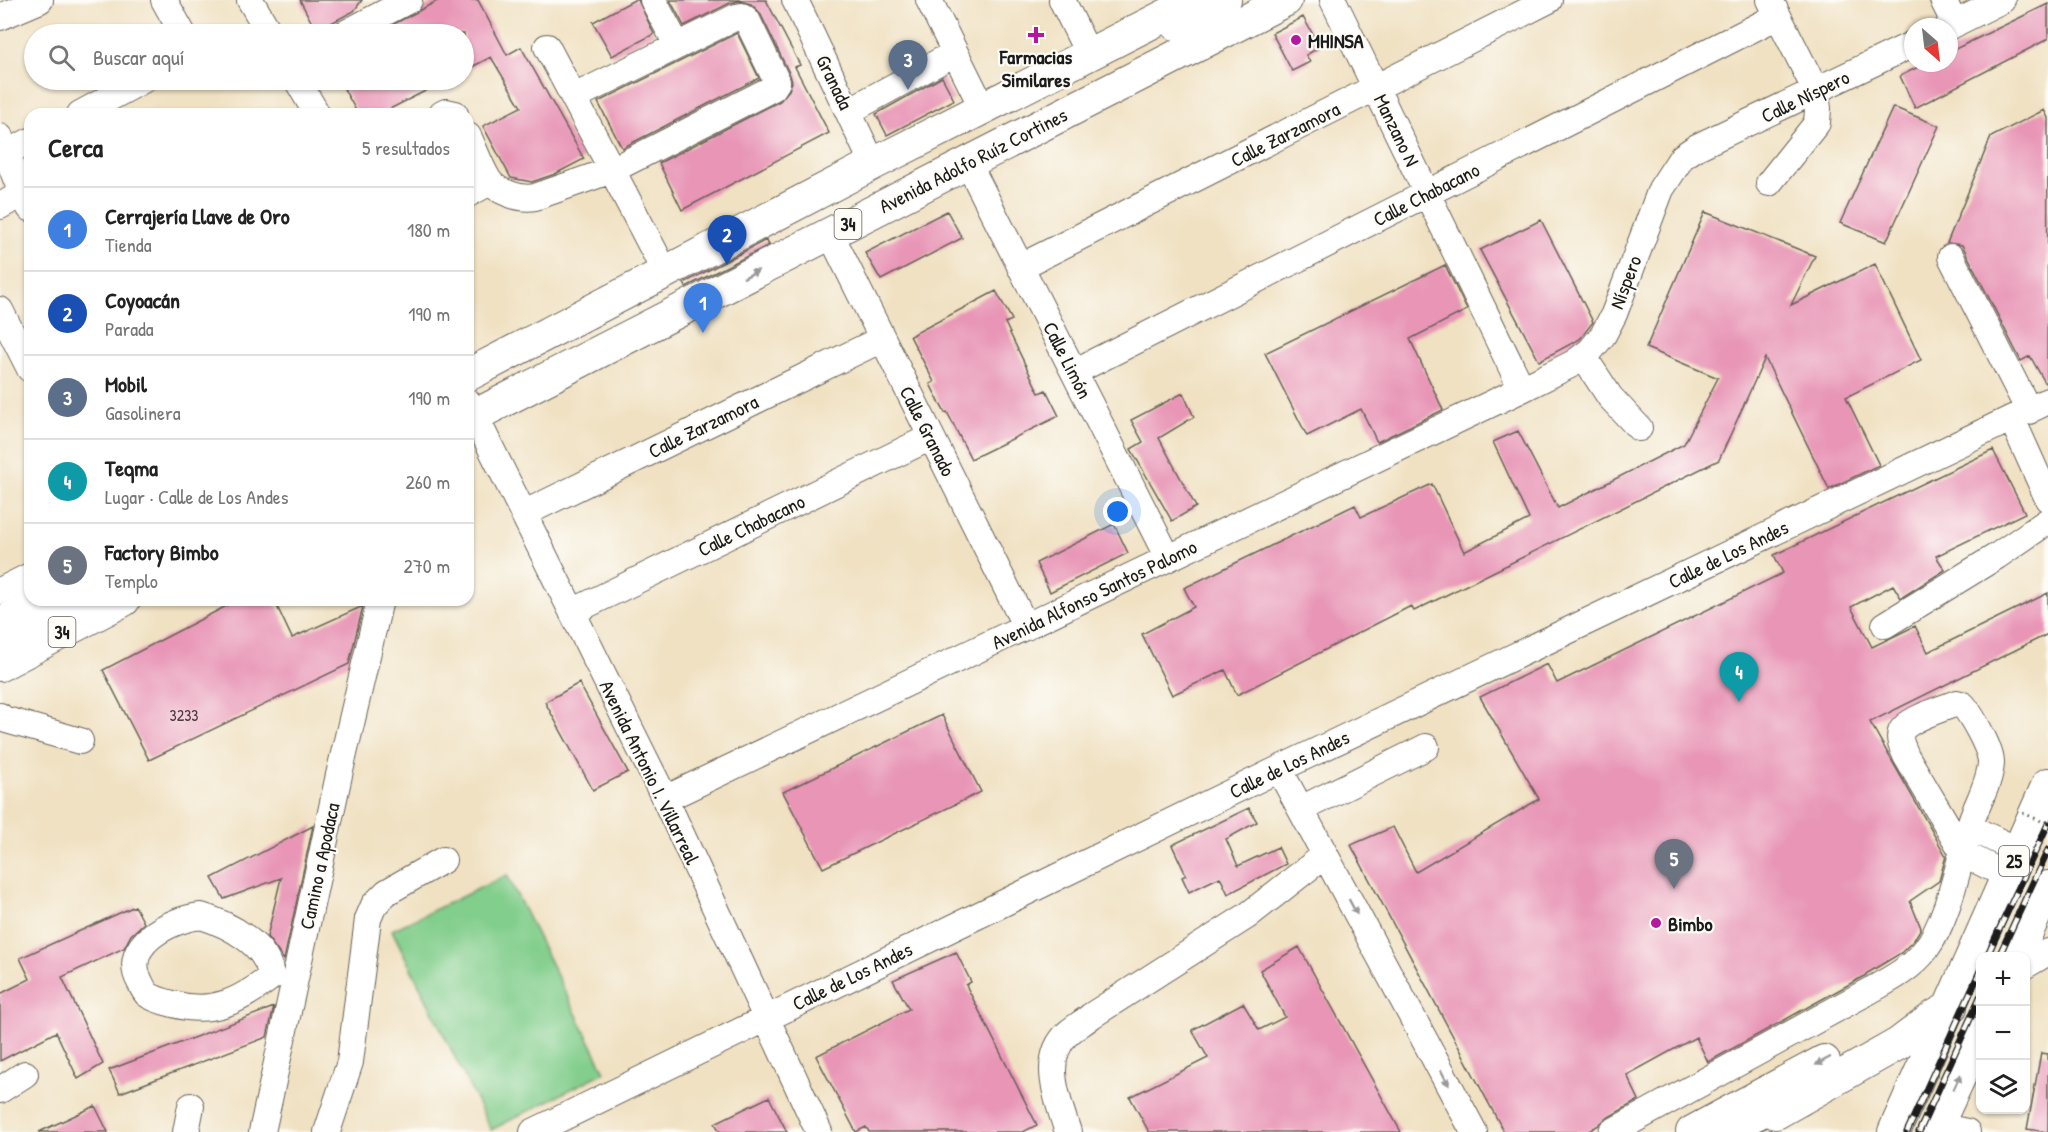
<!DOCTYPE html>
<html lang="es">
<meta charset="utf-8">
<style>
body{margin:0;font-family:"Patrick Hand",sans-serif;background:#f2f2f2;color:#222}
.controls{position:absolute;right:18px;bottom:18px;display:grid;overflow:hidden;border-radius:12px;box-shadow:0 2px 4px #0004}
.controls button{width:54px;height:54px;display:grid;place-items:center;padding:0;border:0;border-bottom:2px solid #e0e0e0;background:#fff;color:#222;font:30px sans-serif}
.compass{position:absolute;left:1904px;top:18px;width:54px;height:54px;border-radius:50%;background:#fff;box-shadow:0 2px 4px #0004;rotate:152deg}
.you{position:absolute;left:1118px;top:512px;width:21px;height:21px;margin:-15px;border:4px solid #fff;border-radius:50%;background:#1a73e8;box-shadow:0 0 0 9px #1a73e833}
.badge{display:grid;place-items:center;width:39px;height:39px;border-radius:50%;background:#b5179e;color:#fff;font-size:20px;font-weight:700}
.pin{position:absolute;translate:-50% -50px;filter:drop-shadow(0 2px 3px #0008)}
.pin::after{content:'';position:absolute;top:32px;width:21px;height:18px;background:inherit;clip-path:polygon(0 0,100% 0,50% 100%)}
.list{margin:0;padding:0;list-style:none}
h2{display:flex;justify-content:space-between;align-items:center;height:78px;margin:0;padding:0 24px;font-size:26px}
h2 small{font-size:20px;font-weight:400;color:#767676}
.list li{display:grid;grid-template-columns:39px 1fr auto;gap:18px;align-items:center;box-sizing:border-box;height:84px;padding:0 24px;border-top:2px solid #e0e0e0}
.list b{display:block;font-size:22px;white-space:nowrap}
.list p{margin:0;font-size:20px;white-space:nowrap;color:#767676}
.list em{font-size:20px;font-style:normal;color:#767676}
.icon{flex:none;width:33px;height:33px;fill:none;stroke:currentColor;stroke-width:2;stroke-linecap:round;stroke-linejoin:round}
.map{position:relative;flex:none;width:2048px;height:1132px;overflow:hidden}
.search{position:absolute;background:#fff;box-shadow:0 2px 4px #0004;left:24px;top:24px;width:450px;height:66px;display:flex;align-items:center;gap:15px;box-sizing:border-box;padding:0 21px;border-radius:33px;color:#767676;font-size:22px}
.panel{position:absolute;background:#fff;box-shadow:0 2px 4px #0004;left:24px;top:108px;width:450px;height:498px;border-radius:18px}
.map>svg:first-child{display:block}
.green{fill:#82ce8c;stroke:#4f7554;stroke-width:1.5}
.building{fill:#e895b6}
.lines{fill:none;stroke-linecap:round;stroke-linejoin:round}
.minor-casing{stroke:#666156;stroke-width:28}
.major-casing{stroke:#666156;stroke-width:34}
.highway-casing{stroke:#666156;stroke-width:36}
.minor{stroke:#fff;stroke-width:26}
.major{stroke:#fff;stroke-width:32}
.highway{stroke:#fff;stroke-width:33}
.rail-casing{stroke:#1c1c1c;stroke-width:7}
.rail{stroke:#fdfcf7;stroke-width:4.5;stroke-dasharray:14;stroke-linecap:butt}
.path-bridge{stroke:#666156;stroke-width:3;stroke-dasharray:1.5 4.5;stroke-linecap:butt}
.oneway{fill:#999}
.poi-dot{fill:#b5179e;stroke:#fdfcf7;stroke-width:2}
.labels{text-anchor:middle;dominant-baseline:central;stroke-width:4.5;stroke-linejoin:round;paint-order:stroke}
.number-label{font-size:16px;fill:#4f3a42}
.shield{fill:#fdfcf7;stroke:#605f5e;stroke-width:1.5}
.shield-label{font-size:18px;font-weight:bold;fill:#1c1c1c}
.poi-label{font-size:20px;font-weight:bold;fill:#1c1c1c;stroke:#fdfcf7;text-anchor:start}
.street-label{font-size:20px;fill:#1c1c1c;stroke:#fdfcf7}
</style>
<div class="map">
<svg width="2048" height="1132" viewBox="0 0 2048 1132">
<rect width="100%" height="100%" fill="#fdfcf7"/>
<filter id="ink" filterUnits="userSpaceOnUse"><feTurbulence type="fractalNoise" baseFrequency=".0167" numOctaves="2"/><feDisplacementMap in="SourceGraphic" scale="12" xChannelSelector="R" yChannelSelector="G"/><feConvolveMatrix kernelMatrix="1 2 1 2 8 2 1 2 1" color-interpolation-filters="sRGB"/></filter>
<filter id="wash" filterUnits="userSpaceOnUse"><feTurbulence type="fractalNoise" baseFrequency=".008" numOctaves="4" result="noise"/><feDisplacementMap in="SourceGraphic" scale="24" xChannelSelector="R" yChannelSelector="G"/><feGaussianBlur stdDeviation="1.35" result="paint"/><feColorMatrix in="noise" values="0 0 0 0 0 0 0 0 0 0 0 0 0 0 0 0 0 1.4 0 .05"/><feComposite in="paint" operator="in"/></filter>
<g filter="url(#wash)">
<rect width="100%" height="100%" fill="#f0e1c2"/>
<path class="green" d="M507,875l98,197 -114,58 -99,-200z"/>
<g id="blocks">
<path class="building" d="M300,0h62l-8,11 -38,20z
M439,0h39l29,55 14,-8 63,112 -29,15 -23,8 -21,-4 -28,-52 38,-19 -30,-50 -27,14v-37h-89z
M634,0h4l16,34 -42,22 -19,-34z
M670,0h96l34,65 -5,2 34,66 -147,77 -23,-47 121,-62 9,-11 3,-8 -2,-7 -30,-62 -9,-9 -11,-3 -10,2 -46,23z
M2048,4v35l-133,69 -15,-32 26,-13h23v-11z
M1303,17l17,30 -14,8 4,7 -18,9 -20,-38z
M737,33l22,45 -137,70 -24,-46z
M942,77l12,23 -67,35 -11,-21z
M339,80h108l-67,34h-22z
M1893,107l46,19 -53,116 -46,-19z
M2044,110l4,8 -1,268 -17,-30 -9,5 -59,-116 -15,-2 44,-106z
M947,211l15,27 -81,42 -16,-27z
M1705,212l110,44 -24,49 84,-41 46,96 -75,37 33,68 -50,24 -64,-131 -46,102 -305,151 -3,-5 -174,89 -12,-25 -53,25 -30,-61 52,-27 -10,-19 171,-83 6,12 71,-33 32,68 65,-33 -36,-77 25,-11 40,77 126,-64 34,-66 -72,-30z
M1541,220l52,102 -13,17 -41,22 -59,-111z
M766,240l3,5 -83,42 -2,-4z
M1445,265l22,45 -57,29 33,71 -66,32 -16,-33 -54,27 -42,-83z
M996,291l16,29 -7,3 34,70 7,-3 13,26 -88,43 -24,-47 -2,1 -15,-29 4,-2 -24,-46z
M1183,393l11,24 -35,21 37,69 -24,14 -41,-72 12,-7 -12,-22z
M1993,450l32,63 -89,43 9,14 -44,28 -8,-13 -42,22 21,40 43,-21 13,26 120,-59v41l-178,88 76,134 -7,25 -29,20 11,27 -7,12 -13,13 -35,21v1l-158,87 -12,-25 -69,38 12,25 -34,19 -6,6 -12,7h-83l-153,-287 42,-18 23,45 123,-73 -59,-102 67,-33 10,19 226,-110 -9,-18z
M1114,524l14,29 -78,39 -14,-29z
M238,600h36l18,38 71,-32 -14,58 -200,96 -46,-90z
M579,683l49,89 -35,18 -48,-88z
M942,715l39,77 -158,76 -40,-76z
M1249,808l8,14 -31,17 12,27 40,-19 8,17 -58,30 -8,-17 -31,15 -7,-15 4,-2 -14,-30z
M313,826l-29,134 -17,-23 14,-59 -57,21 -12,-21z
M135,906l9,17 -13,12 -7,13 -62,29 41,87 -25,15 -22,-47 -56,29v-67l30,-15 -10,-21z
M1299,947l102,185h-252l-19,-35 78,-39 -16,-28 51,-27 16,27 26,-13 -25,-47z
M956,952l15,30 -5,3 71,140 -14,7h-154l-3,-5 -10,5 -40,-76 93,-47 -16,-29z
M274,1007l-7,30 -147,56 -11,-23z
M2041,1053l7,1v78l-21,-3z
M769,1097l18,35h-67l-5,-9z
M95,1106l13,26h-69z"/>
</g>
</g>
<g filter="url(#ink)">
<use href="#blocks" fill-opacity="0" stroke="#666156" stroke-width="1.5"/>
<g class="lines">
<defs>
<path id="minor" d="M164,0l19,34
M250,0l20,34
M653,0l24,45
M795,0l78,164
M929,0l54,109
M1062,0l27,55
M1333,0l189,389
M1943,0l12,24
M0,17l40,-17
M1175,27l53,-27
M1948,27l54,-27
M344,34l65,-34
M547,47l65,123 161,-82 4,-6 -30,-62 -5,-4 -6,1 -162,80
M297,80l20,34
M849,111l106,-58
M80,114l63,-34
M442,114l4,-2 9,2
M468,136c7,14 12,30 20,43 8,13 33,21 47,18l77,-27 53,102
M0,137l22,57 8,14
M0,157l30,-16
M968,163l200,395
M1769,183l48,-60 1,-14 -2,-18 -46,-91
M468,194l22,-12
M0,206l22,-12
M830,233l196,394
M1951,257l78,154
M1020,267l529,-267
M0,310l30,59
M1583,356l27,41 29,31
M1074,372l704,-356
M468,402l197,397 154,333
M2012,419l36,80
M525,513l357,-174
M0,591l30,-15
M572,612l359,-175
M1885,625l112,-69 51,-35
M0,646l89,-46
M0,716l3,3 77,22
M1279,769l195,363
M665,799l857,-410 52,-26 16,-12 13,-16 11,-21 47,-125 21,-32 15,-10 216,-103
M1301,809l125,-62
M1969,827l50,24
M201,916c27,8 68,29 70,61 -31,24 -59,38 -98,27 -8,-2 -20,-5 -26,-10 -3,-3 -5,-8 -7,-12 -21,-37 31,-63 61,-66z
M2026,965l22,-13
M0,1090l25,-16
M1937,1126l30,6
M186,1132l5,-26
M262,1132l77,-357 41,-175
M327,1132l23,-70 18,-143 6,-14 13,-13 56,-32
M533,1132l746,-363 769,-368
M1068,1132c-10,-31 -28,-73 0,-99 7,-6 16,-11 23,-17l156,-100 78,-61
M1612,1132l259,-142c20,-11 41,-22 55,-41 24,-33 33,-90 46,-130 6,-17 18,-37 19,-56 0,-14 -19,-47 -28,-58l-6,-2c-13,5 -52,17 -56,29 -3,8 2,16 5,24l58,98 44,22"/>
<path id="major" d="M468,375l405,-211 323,-164
M468,419l818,-419
M0,623l46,-23
M0,665l124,-65
M2016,956l32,-69
M1776,1113l122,-69 37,-28 16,-9
M1692,1132l132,-71
M1894,1132l154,-348
M1934,1132l46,-99"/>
<path id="highway" d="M1718,1132l53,-26 28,-7"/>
</defs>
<use href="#minor" class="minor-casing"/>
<use href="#major" class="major-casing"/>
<use href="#highway" class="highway-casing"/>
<use href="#minor" class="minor"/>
<use href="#major" class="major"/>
<use href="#highway" class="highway"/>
<defs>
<path id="rail" d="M1987,956l61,-132
M1999,956l49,-106
M1907,1132l73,-161
M1919,1132l61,-135"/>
</defs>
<use href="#rail" class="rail-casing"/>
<use href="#rail" class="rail"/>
<path class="path-bridge" d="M2023,813l25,11"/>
</g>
<defs><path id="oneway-solid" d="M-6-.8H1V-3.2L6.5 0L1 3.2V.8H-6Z" transform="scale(1.5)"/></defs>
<g class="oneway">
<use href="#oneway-solid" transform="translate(751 274) rotate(-27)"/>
<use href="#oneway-solid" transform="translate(1353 907) rotate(62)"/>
<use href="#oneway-solid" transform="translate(1823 1061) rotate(152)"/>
<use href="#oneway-solid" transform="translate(1445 1078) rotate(62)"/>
<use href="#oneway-solid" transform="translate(1957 1082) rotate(-65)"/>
</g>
</g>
<g class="poi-dot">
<path d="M1033 26h6v6h6v6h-6v6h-6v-6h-6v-6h6z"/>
<circle cx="1296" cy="40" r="6"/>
<circle cx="1656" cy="923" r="6"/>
</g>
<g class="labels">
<g class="number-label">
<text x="184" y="715">3233</text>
</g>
<g class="shield">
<rect x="834.5" y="209" width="27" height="30" rx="4.5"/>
<rect x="48.5" y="617" width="27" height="30" rx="4.5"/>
<rect x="1999" y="846" width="30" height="30" rx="4.5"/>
</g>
<g class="shield-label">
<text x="848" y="224">34</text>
<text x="62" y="632">34</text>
<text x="2014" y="861">25</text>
</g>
<g class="poi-label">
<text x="1308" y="40">MHINSA</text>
<text x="1036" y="56" text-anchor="middle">Farmacias<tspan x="1036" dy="23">Similares</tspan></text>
<text x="1668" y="923">Bimbo</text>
</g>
<g class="street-label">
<text transform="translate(835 82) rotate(64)">Granada</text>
<text transform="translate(1805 96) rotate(-26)">Calle Níspero</text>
<text transform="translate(1397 130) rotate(64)">Manzano N</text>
<text transform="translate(1285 134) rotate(-27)">Calle Zarzamora</text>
<text transform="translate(973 160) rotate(-27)">Avenida Adolfo Ruíz Cortines</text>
<text transform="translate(1426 194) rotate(-27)">Calle Chabacano</text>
<text transform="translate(1625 282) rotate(-69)">Níspero</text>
<text transform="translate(1068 360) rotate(63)">Calle Limón</text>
<text transform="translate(703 426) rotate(-26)">Calle Zarzamora</text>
<text transform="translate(928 431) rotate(63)">Calle Granado</text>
<text transform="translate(751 525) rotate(-26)">Calle Chabacano</text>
<text transform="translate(1728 554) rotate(-26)">Calle de Los Andes</text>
<text transform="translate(1094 594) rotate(-26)">Avenida Alfonso Santos Palomo</text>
<text transform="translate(1289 764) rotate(-26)">Calle de Los Andes</text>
<text transform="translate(650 772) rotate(64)">Avenida Antonio I. Villarreal</text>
<text transform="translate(319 866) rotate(-78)">Camino a Apodaca</text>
<text transform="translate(852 976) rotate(-26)">Calle de Los Andes</text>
</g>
</g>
</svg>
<div class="controls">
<button>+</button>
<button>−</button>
<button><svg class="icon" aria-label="layers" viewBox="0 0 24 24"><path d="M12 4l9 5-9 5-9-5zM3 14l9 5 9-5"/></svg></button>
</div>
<svg class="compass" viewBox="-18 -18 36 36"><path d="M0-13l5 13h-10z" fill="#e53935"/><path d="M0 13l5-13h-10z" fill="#767676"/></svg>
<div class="you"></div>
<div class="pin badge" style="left:703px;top:333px;background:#3f7fe0">1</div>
<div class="pin badge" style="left:727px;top:265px;background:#1a4fb4">2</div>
<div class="pin badge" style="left:908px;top:90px;background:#5c6f8a">3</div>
<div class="pin badge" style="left:1739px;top:702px;background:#0f9aa8">4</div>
<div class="pin badge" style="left:1674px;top:889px;background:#6b7280">5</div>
<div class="search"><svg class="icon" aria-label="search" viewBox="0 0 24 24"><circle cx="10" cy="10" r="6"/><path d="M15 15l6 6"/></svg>Buscar aquí</div>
<section class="panel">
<h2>Cerca<small>5 resultados</small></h2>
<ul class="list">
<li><span class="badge" style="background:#3f7fe0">1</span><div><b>Cerrajería Llave de Oro</b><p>Tienda</p></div><em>180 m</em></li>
<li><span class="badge" style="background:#1a4fb4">2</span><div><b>Coyoacán</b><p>Parada</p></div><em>190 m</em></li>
<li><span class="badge" style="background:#5c6f8a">3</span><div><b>Mobil</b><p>Gasolinera</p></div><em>190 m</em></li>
<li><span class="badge" style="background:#0f9aa8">4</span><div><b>Teqma</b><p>Lugar · Calle de Los Andes</p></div><em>260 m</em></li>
<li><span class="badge" style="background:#6b7280">5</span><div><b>Factory Bimbo</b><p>Templo</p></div><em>270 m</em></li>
</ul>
</section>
</div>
